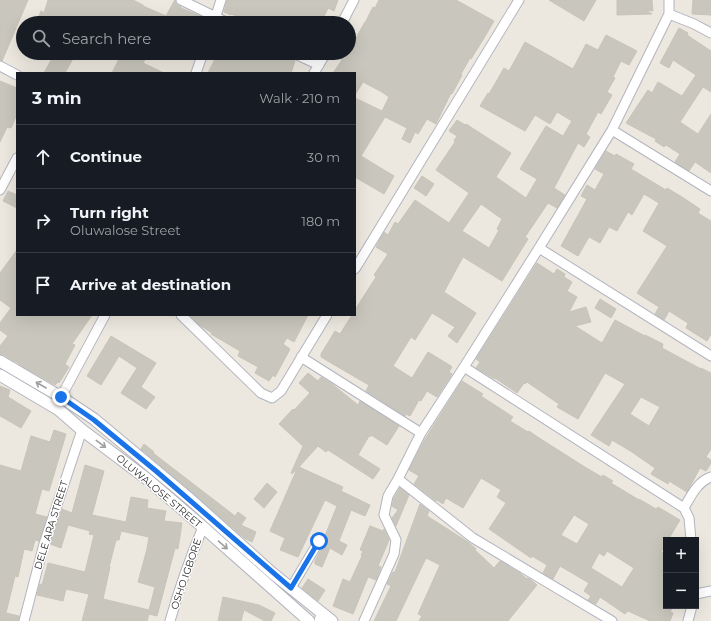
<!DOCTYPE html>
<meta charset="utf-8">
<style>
body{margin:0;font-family:Montserrat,sans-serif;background:#20242c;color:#f1f3f6}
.controls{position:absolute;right:12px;bottom:12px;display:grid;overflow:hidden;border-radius:0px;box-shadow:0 4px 16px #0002}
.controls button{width:36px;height:36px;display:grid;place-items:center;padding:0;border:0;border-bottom:1px solid #363941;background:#171b24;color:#f1f3f6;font:20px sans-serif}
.stop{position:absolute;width:12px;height:12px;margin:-9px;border:3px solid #1a73e8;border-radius:50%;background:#fff}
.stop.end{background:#1a73e8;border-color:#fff;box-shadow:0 1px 4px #0008}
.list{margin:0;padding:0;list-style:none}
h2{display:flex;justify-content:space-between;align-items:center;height:52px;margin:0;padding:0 16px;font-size:17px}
h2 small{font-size:13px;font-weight:400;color:#9ea1a6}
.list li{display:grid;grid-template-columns:26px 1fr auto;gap:12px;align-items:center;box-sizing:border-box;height:64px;padding:0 16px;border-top:1px solid #363941}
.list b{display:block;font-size:15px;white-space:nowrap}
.list p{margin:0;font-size:13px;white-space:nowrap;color:#9ea1a6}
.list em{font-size:13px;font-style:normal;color:#9ea1a6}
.icon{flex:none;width:22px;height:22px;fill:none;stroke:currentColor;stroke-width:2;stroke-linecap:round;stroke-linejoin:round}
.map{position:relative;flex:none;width:711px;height:621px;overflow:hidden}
.search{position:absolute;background:#171b24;box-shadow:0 4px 16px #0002;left:16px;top:16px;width:340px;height:44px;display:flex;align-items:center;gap:10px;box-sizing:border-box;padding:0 14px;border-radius:22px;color:#9ea1a6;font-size:15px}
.panel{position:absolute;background:#171b24;box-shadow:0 4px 16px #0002;left:16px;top:72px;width:340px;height:244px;border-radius:0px}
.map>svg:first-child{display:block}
.building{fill:#c9c6bd;stroke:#c9c4b8;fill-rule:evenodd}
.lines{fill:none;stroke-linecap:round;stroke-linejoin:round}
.minor-casing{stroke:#b2b4bf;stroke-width:11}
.tertiary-casing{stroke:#b2b4bf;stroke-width:13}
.minor{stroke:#fff;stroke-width:9}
.tertiary{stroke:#fff;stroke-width:11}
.oneway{stroke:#a0a0a0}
.route{stroke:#1a73e8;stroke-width:5}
.labels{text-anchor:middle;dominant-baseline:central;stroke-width:3;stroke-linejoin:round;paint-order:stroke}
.street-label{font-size:10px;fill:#2c2c2c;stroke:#fff}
</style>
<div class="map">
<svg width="711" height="621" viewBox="0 0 711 621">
<rect width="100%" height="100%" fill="#ede8df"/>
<path class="building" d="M0,0h28l-26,61 -2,-1z
M48,0h85l10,5v1l23,10 6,-11 3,-5 1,4 5,3v1l19,8 -3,7h-49l-11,-5 -3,5h-98l5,-12 3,2z
M227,0h111l-4,11 -6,-3 -7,15h-25l-7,-3 -1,3h-31l-26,-9v1l-7,-3z
M379,0h77l38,21 -10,17 -13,21 -1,-1 -9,16 1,1 -10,19 -1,-1 -15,31 -9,-5 -9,15 -3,-2 -5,11 -8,-4 5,-11 -22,-11 -24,39 33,20 -10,18 -29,-17v-79l27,13 7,-14 -7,-5 -19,-10 -8,13v-22h-22l9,-13 -10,-5v-2h17v-19l7,4 9,-16v1l8,-16 2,1z
M549,0h47l-12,21z
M617,0h35l1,11 -7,-1 6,4 -35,1z
M693,0h18v15l-19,-1z
M679,28l9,5 -1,2 24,16v41l-8,-5 -23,35 18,12 13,-20v59l-16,-11 -6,9 -14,-9 5,-8 -14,-9 -2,2 -9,-6 1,-2 -30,-16 22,-33 4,3 6,-11 24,14 14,-21 -23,-15 -4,8 -9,-5z
M606,35l31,16 -8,14 -8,-4 -8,16 2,1 -8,14 5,3 -11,19 -3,-2 -12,22 4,3 -6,10 -6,-4 -24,45 11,7 -8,13 -9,-5 -23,34 3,2 -26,42 -39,-24 -19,35 32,21 -19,30 -9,-7 7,-9 -23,-14 -17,27 -4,-3 -18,29 19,12 16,-26 23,14 1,1 -3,5 3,2 -15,23 -10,-6 -6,10 -2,-1 -9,16 -4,-2 -1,2 -39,-25 3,-6 -14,-8 -34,-20v-3l14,-23 5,3 12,-19h3v-5l21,-33 -2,-2 14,-21 -12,-7 8,-15 4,3 7,-13 3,2 17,-24 34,23 20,-30 -33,-23 19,-28 -1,-1 3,-5 -8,-5 8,-11 8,5 1,-1 45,29 -15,24 30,21 11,-19 -17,-10 26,-43 17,10 9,-15 -15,-9 -7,12 -15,-9 -10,16 -45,-25 8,-13 1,1 15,-26 5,3 16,-29 48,27 13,-25 12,6zM481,204l21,15 -5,10 2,1 -10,18 -27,-17z
M55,53h21l-11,20h-21z
M122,53h27l-6,10 21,10h-52z
M218,53h56l21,8 -4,12h-83z
M0,81l17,7v26l-6,14 -4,-1 -7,15z
M606,151l9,5 1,-2 18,10 -3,5 35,21 1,-2 15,9 18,12 -2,4 13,8v113l-4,7 -21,-13 2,-5 -19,-12 -5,9 -9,-6 4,-7 -22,-14 30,-47 -24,-15 16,-28 -15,-9 -12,21 -4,-3 -11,19 -8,-4 -9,16 -11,-6 -11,19 -17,-10 26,-47 -6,-3 6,-11 8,5 9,-16 -9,-5z
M422,176l12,8 -8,12 -12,-8z
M8,191l9,4v13l-14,-7z
M17,250v65h75l-20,29 3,1 -10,19 4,3 -10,16 -1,-1 -3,3 -32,-18 -8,-6v1l-11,-7 -4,-1v-8l8,-10 -8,-6v-7l11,-15 -11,-8v-27z
M537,263l17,11 3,-5 8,5 -1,3 8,5 -5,9 10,6 -8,15 17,-5 5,15 -16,4 27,17 13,-23 30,16v-1l18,9 -1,4 39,21v-1l10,5v76l-5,8 5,3v3l-5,8 -6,-3 -13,24 -18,-11 -1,3 -17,-10 4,-6 -23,-16 -20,-12 -3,6 -18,-11 34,-51 -20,-11 -27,46 -21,-12 2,-3 -32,-22 -2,2 -1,-1 -7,10 -22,-15v1l-19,-11 4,-6 -4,-3zM641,397l19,10 -11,19 -19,-12z
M600,299l16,10 -5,9 -16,-10z
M190,315h118l-14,27 -7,-4 -4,6 7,5 -1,2 -14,26 -2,-2 -4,6 -14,-8 3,-6 -20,-11 2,-5 -29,-17 1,-1 -14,-9z
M111,336l45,27 -15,24 14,10 -9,12 -25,-16 16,-25 -18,-12 -18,29 -14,-9z
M308,373l10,8 3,-4 11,7 26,21 2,-4 39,25 -12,19 -16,-10 -1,2 -1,-1 -11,19 22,14 -7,10 -45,-29 -2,2 -8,-6 -19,21 44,20 -2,4 29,14 -5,11 -14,-6 -12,31 8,4 -5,10 -12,-7 -8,19 -7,-3v-3l9,-17 1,-3 -1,-3 13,-32 -12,-6 -27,57 -18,-7 5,-12 -15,-7 27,-62 -5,5 -1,-1 12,-27 -24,-22 14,-15 1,1 16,-17 -11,-10z
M462,381l21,13 -2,2 32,21 -3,4 18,11 1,-1 7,5 52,33 14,8 1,-2 10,6 -2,2 28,17v-1l17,10 2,-2 22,13 -12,20h-2v3l-5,9 5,3v51h8l-4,6 3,1 -3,8h-20l-22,-10 -3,3 -25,-17 -4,7 -8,-4 3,-4 -7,-5 5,-8 -29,-17 -7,13 -10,-6 4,-8 -15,-9 -1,2 -42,-29 17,-26 -9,-6 4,-7 -20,-12 -18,30 -17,-10 -3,6 -6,-4 -1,1 -22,-17 5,-8 -10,-6 15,-29 8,-13zM574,515l15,9 -12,20 -16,-9zM607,551l27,17 -12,19 -31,-19 8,-15 5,3z
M0,386l10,4 -2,7 23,14 -10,17 -19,-11 -2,-1z
M54,430l12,4 -17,57 -7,-2 -7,25 12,3 -8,24 -4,-1 -3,11 -8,-2 -6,28 -3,-1 -9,37 13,3 -1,5h-18v-156l21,6 10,-35 19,6z
M144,444l10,8 -1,1 82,63 3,-4 8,6 -5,7 15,7 -4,10 -8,-4 -49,-43 -54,-46z
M85,465l19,6 -12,44 34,7 5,-25 17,3 -1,8 19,3 -2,10 18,2 -4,26 -3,-1 -18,68 -8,-2 -2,7h-65l7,-27 -23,-5 -3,12 -26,-6 3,-11 2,1 6,-22 37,9 9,-37 -5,-1 1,-3 -22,-6 -7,23 -11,-4 12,-35 10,4zM121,531l28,6 -2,12 -9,33 17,5 -6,23 -46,-11 7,-32h-1l7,-27h3z
M267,483l10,9 -13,16 -10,-9z
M400,488l9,7 -13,31 -4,-8 6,-8 -6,-4 2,-8z
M420,504l9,7 -2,5 41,26 8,7 -1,1 19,18 6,-7 20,12 7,6v-1l3,1 7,6 -29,36h-89l3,-5 -4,-2 22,-49 -14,-7 -30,63h-22l17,-35 -4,-2 6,-12h2z
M370,526l13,5 1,-2 5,11 -11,26 3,1 -5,13 -8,-3 -15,37 -20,-8 10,-27 7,3 12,-26 -1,-1 2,-4 -3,-1z
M308,579l17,11 -7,11 -16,-13z
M223,597l36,8 16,8 -4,8h-6l-21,-11 -3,11h-23z"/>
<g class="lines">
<defs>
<path id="minor" d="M181,0l47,23
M669,14l25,10 17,9
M214,22l7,-22
M342,23l12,-23
M293,53l26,12
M0,66l17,9
M196,73l7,-20
M314,73l12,-20
M612,130l99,61
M0,190l17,-32
M539,248l172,108
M355,269l164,-269
M181,315l80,78 11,5 9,-7 46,-76
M301,357l120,76
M464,367l220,141 5,10 2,22
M61,397l44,-82
M398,479l75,59 139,83
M684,508c7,-12 13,-26 27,-31
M291,588l28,-47
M696,594l15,-3
M24,621l20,-77 38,-114
M170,621c9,-32 20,-63 33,-94
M319,621l2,-8
M364,621l30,-67 2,-14 -12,-25 4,-19 10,-17 23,-46 43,-66 75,-119 73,-118 57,-116v-14
M688,621l4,-15"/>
<path id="tertiary" d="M0,361l61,36 33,22 97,81 80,72 61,49
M0,375l59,35 23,20 65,49 56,48 106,94"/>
</defs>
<use href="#minor" class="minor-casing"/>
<use href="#tertiary" class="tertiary-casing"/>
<use href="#minor" class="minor"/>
<use href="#tertiary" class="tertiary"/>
</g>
<defs><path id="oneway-shaft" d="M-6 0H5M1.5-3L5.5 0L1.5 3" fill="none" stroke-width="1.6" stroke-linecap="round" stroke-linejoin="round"/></defs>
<g class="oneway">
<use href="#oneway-shaft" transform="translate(41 385) rotate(-150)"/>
<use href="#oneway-shaft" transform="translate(101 444) rotate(37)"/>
<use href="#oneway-shaft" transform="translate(223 545) rotate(41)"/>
</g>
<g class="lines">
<path class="route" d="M61,397l33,23 62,51 135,117 28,-47"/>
</g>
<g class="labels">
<g class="street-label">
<text transform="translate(159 491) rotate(40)">OLUWALOSE STREET</text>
<text transform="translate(51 525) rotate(-73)">DELE ARA STREET</text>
<text transform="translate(186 574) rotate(-71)">OSHO IGBORE</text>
</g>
</g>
</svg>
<div class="controls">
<button>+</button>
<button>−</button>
</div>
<div class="stop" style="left:319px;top:541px"></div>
<div class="stop end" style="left:61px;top:397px"></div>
<div class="search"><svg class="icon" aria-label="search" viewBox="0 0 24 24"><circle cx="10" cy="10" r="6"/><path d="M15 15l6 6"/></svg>Search here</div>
<section class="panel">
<h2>3 min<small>Walk · 210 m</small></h2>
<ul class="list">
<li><svg class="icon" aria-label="ahead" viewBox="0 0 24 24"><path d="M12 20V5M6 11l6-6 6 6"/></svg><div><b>Continue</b></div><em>30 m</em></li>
<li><svg class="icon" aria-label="right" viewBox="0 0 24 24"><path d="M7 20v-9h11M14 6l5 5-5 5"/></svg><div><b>Turn right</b><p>Oluwalose Street</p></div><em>180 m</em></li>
<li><svg class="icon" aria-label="arrive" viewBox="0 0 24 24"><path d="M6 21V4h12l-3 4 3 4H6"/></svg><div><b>Arrive at destination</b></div></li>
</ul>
</section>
</div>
